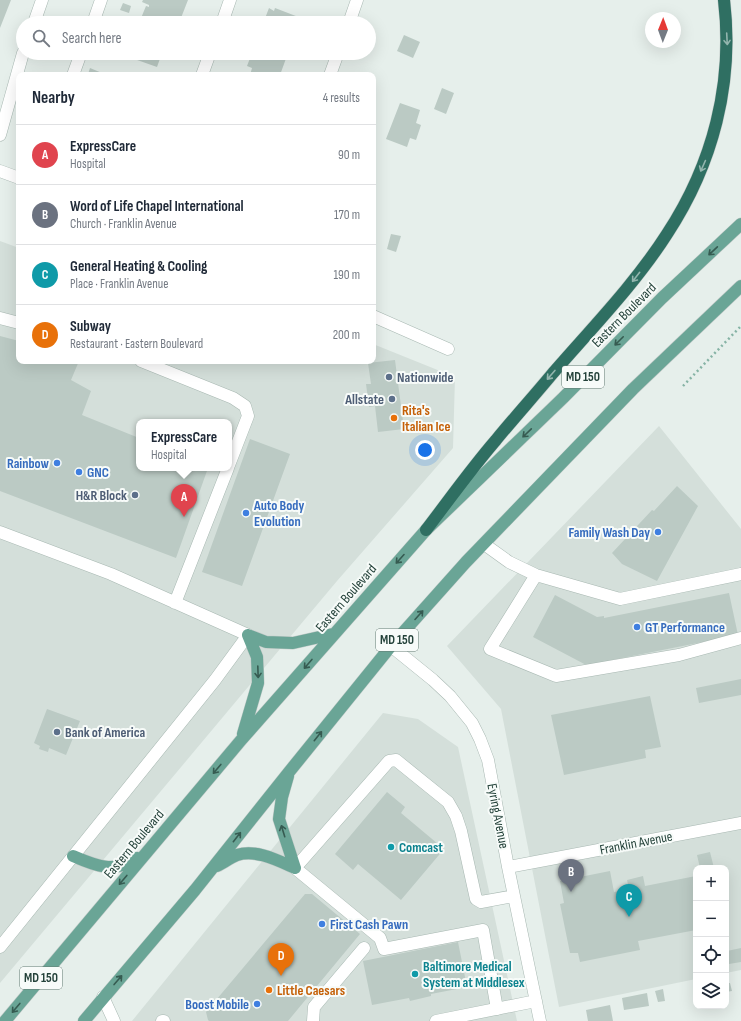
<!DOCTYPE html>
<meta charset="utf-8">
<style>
body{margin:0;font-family:"Sofia Sans Condensed",sans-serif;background:#f2f2f3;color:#1f2937}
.controls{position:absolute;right:12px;bottom:12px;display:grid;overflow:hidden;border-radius:8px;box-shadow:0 4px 16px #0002}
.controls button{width:36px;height:36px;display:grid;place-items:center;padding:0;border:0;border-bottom:1px solid #e0e1e3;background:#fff;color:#1f2937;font:20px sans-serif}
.compass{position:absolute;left:645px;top:12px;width:36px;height:36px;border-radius:50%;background:#fff;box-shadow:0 4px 16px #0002;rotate:1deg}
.you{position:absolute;left:425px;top:450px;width:14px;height:14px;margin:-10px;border:3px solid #fff;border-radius:50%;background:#1a73e8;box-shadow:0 0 0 6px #1a73e833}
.badge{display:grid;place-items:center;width:26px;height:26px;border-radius:50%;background:#2563eb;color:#fff;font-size:13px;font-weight:700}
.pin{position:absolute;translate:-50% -33px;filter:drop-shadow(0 1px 2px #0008)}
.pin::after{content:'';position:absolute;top:21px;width:14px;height:12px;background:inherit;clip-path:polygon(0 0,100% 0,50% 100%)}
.popup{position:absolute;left:136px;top:419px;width:96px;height:52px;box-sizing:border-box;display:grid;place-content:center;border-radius:8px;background:#fff;filter:drop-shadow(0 1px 3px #0005);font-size:13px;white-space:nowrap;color:#747a83}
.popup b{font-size:15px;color:#1f2937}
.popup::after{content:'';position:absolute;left:50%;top:100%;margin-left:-8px;border:8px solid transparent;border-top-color:#fff}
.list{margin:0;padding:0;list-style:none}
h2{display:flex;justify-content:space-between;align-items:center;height:52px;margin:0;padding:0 16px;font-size:17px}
h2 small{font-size:13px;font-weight:400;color:#747a83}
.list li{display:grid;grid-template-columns:26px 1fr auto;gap:12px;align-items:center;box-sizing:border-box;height:60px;padding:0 16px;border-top:1px solid #e0e1e3}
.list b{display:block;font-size:15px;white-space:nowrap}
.list p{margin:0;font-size:13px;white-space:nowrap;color:#747a83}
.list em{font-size:13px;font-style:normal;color:#747a83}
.icon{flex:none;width:22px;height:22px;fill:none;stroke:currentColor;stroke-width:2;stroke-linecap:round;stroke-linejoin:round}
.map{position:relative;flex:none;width:741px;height:1021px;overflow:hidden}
.search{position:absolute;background:#fff;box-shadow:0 4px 16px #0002;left:16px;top:16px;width:360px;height:44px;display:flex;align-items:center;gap:10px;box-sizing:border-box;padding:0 14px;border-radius:22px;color:#747a83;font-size:15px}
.panel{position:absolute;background:#fff;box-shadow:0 4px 16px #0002;left:16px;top:72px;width:360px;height:292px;border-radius:8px}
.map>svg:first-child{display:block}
.built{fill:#d4dfda;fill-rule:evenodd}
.building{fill:#bbcac4}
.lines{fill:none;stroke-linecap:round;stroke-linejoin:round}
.minor-casing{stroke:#a8b8b2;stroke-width:13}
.major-casing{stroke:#c2cac8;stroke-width:13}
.highway-casing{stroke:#c2cac8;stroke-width:13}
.path{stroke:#86b3a5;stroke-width:2.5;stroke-dasharray:2 3;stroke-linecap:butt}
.minor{stroke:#fff;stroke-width:12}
.major{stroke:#6aa596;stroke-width:12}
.highway{stroke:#2f6f62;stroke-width:12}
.oneway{stroke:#93b5ae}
.oneway2{stroke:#365b51}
.service-dot{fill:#5c6f8a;stroke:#f7fbf9;stroke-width:1.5}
.food-dot{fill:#e8710a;stroke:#f7fbf9;stroke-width:1.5}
.shop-dot{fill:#3f7fe0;stroke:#f7fbf9;stroke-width:1.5}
.culture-dot{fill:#0f9aa8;stroke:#f7fbf9;stroke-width:1.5}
.labels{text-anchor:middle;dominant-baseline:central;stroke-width:4;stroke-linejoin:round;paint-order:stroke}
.shield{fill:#f7fbf9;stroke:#637a73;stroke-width:1}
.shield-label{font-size:13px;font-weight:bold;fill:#24423a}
.street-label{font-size:14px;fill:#24423a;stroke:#f7fbf9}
.service-label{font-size:14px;font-weight:bold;fill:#4e5e75;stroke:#f7fbf9;text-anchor:start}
.food-label{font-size:14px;font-weight:bold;fill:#c56008;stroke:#f7fbf9;text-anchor:start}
.shop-label{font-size:14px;font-weight:bold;fill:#366cbe;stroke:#f7fbf9;text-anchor:start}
.culture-label{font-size:14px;font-weight:bold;fill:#0d838f;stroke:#f7fbf9;text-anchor:start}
</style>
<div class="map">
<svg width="741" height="1021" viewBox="0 0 741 1021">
<rect width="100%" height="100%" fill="#e6efeb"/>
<path class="built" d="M0,241l19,7v113h354v-17l82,33 -2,71 -116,133 -337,402zM139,422h90v46h-90z
M659,426l82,103v441l-15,3v-105h-30v111l-137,28 -58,-298 -54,-63z
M383,713l35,6 40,28 59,274h-385z"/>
<path class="building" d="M0,0h11l-11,28z
M143,0h45l-9,23h-40l7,-17 3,1v-2l-7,-3z
M123,3l8,3 -2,7 -9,-3z
M269,8l5,3 1,-3 26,10 -2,5h-28l-7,-2z
M404,35l16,7 -7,16 -16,-7z
M124,53h44l-1,3 -5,-3 -5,14 -34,-12z
M252,53h36l-8,22h-30l2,-7 -5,-2z
M90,68l12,5v2l-14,-1z
M442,88l12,5 -8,21 -12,-5z
M400,103l20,7 -4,13 5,2 -5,15 -6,-2 -3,9 -21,-8z
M391,234l10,2 -5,16 -9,-3z
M0,336l19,5v20h60l-8,19 20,11 -9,24 57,23v30h69l-32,90 -176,-67z
M395,360l9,69 -26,3 -3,-26 -6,1 -3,-23h5l-3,-21z
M250,439l40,15 -48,132 -40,-14z
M677,486l21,20 -41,75 -35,-17 -10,-11 40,-43 2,1z
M729,593l9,42 -126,25 1,2 -23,5 -57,-30 22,-42 42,22 7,-1v2z
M741,679v16l-42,8 -3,-15z
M650,696l11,51 -16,3 1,8 -82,17 -13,-60z
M47,709l33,12 -14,34 -17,-7 -1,4 -9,-3 1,-3 -6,-3z
M387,792l18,15 -4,6 43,36 -43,51 -43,-36 -5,6 -18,-16z
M710,852l4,16h-14l-3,-13z
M610,871l4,21 15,-3 -2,-9 16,-4 2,10 51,-10v54l-58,11 2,9 -60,12 -2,-9h-8l-10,-49 4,-1 -4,-22z
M305,894h7l48,40 -72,87h-79l-1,-1 -2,-8z
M458,942l9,45 -36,7v2l-21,5 -1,-3 -37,7 -9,-44z
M741,948v14l-12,2 -2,-13z
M726,983h4l2,8 -6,1z
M663,989l2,12 -7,1 -3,-11z
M647,993l2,13 -25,4 -2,-12z
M610,1005l3,16h-25l-2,-11z"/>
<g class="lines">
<defs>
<path id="minor" d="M34,23l8,-23
M93,23l8,-23
M222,23l8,-23
M349,23l8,-23
M73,75l8,-22
M202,75l8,-22
M330,75l8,-22
M0,135l23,-82
M0,171l19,7
M373,316l75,33
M0,318l19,5
M141,361l92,37 12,8 3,10 -19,49
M0,532l111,42 137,61 -33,45 -215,267
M484,544l25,18 27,13 84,24 121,-25
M536,575l-46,74 66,27 123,-21 62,-17
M175,603l53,-135
M391,646l42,34 17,16 22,27 8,16 8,21 20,107 32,154
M508,867l233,-44
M103,997l11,24
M497,1009l-14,-79 -99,19 -4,-11 -85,-70 94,-107 7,-1 52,42 8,14 5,15 15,68 5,3 33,-6
M162,1021h2
M313,1021l1,-14 50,-59
M436,1021l100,-20"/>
<path id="major" d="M248,635l18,7 27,1 40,-9
M243,734l15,-51 -1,-26 -9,-22
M288,776l-6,21 -3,22 16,49
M73,856c23,10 42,18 64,2
M217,866c6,-3 13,-8 20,-11 19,-6 40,5 58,13
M5,1021l237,-282 184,-209 137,-132 99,-100 79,-74
M84,1021l111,-131 94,-118 102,-126 75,-84 167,-173 108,-103"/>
<path id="highway" d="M426,530c23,-30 45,-61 70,-90 18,-22 38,-44 57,-67 39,-45 82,-89 114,-139 46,-70 67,-151 57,-234"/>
</defs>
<use href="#minor" class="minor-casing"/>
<use href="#major" class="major-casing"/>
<use href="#highway" class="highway-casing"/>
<path class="path" d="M683,386l58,-60"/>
<use href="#minor" class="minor"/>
<use href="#major" class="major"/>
<use href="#highway" class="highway"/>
</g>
<defs><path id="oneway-shaft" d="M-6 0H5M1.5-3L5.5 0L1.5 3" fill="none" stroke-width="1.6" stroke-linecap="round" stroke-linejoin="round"/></defs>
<g class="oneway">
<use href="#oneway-shaft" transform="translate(727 39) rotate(87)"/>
<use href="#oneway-shaft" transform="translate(703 166) rotate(114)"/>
<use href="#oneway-shaft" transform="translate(636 277) rotate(128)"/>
<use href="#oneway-shaft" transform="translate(551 375) rotate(131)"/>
</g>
<g class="oneway2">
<use href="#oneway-shaft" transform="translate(713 251) rotate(137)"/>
<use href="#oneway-shaft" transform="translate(619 341) rotate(135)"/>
<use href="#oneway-shaft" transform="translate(527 433) rotate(136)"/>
<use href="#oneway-shaft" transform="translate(400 559) rotate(132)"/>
<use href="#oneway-shaft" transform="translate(419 615) rotate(-48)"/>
<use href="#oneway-shaft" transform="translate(308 664) rotate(131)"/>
<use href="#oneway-shaft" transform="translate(258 672) rotate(88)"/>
<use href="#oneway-shaft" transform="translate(318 736) rotate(-51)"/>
<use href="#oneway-shaft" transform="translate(217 769) rotate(130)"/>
<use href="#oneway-shaft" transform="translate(283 831) rotate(-107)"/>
<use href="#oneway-shaft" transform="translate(237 837) rotate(-52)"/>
<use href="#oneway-shaft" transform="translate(123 880) rotate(130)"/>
<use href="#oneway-shaft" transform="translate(118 980) rotate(-49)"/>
<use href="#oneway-shaft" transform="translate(16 1008) rotate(130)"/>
</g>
<g class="service-dot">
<circle cx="389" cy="377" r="4"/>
<circle cx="392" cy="399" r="4"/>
<circle cx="135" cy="495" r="4"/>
<circle cx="57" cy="732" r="4"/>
</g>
<g class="food-dot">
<circle cx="394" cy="418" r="4"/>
<circle cx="269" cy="990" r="4"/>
</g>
<g class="shop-dot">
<circle cx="57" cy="463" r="4"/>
<circle cx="79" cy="472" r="4"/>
<circle cx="246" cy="513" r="4"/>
<circle cx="658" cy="532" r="4"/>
<circle cx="637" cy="627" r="4"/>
<circle cx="322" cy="924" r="4"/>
<circle cx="257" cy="1004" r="4"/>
</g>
<g class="culture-dot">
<circle cx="391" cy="847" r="4"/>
<circle cx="415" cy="974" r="4"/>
</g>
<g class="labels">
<g class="shield">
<rect x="562" y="366" width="42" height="22" rx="3"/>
<rect x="376" y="629" width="42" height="22" rx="3"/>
<rect x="20" y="967" width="42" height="22" rx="3"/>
</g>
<g class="shield-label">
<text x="583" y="377">MD 150</text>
<text x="397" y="640">MD 150</text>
<text x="41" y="978">MD 150</text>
</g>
<g class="street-label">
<text transform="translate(624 315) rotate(-45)">Eastern Boulevard</text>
<text transform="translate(346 598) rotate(-49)">Eastern Boulevard</text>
<text transform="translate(498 816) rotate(79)">Eyring Avenue</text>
<text transform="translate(636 843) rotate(-11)">Franklin Avenue</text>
<text transform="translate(134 844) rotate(-50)">Eastern Boulevard</text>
</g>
<g class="service-label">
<text x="397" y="377">Nationwide</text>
<text x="384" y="399" text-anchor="end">Allstate</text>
<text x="127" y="495" text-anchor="end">H&amp;R Block</text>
<text x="65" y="732">Bank of America</text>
</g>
<g class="food-label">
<text x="402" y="410">Rita's<tspan x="402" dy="16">Italian Ice</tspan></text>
<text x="277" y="990">Little Caesars</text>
</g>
<g class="shop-label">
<text x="49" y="463" text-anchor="end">Rainbow</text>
<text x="87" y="472">GNC</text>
<text x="254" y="505">Auto Body<tspan x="254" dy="16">Evolution</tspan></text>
<text x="650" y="532" text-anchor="end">Family Wash Day</text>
<text x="645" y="627">GT Performance</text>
<text x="330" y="924">First Cash Pawn</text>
<text x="249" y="1004" text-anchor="end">Boost Mobile</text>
</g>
<g class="culture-label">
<text x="399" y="847">Comcast</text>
<text x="423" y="966">Baltimore Medical<tspan x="423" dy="16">System at Middlesex</tspan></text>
</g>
</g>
</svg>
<div class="controls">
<button>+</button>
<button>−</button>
<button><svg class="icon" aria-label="locate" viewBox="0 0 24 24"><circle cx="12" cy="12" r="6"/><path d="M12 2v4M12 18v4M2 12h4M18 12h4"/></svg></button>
<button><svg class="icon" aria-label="layers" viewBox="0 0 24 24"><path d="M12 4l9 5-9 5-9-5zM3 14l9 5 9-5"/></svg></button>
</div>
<svg class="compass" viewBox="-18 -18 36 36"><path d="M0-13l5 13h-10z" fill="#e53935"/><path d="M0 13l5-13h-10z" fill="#747a83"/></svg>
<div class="you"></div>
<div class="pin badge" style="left:184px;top:517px;background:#e0444e">A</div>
<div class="popup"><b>ExpressCare</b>Hospital</div>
<div class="pin badge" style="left:571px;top:892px;background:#6b7280">B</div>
<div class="pin badge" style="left:629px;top:917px;background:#0f9aa8">C</div>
<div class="pin badge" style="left:281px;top:976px;background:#e8710a">D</div>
<div class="search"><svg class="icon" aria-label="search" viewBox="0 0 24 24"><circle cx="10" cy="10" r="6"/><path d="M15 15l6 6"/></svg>Search here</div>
<section class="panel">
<h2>Nearby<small>4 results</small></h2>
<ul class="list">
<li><span class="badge" style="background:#e0444e">A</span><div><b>ExpressCare</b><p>Hospital</p></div><em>90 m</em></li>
<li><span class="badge" style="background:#6b7280">B</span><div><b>Word of Life Chapel International</b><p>Church · Franklin Avenue</p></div><em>170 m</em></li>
<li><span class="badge" style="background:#0f9aa8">C</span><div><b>General Heating &amp; Cooling</b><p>Place · Franklin Avenue</p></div><em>190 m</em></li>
<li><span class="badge" style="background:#e8710a">D</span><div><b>Subway</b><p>Restaurant · Eastern Boulevard</p></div><em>200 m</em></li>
</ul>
</section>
</div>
